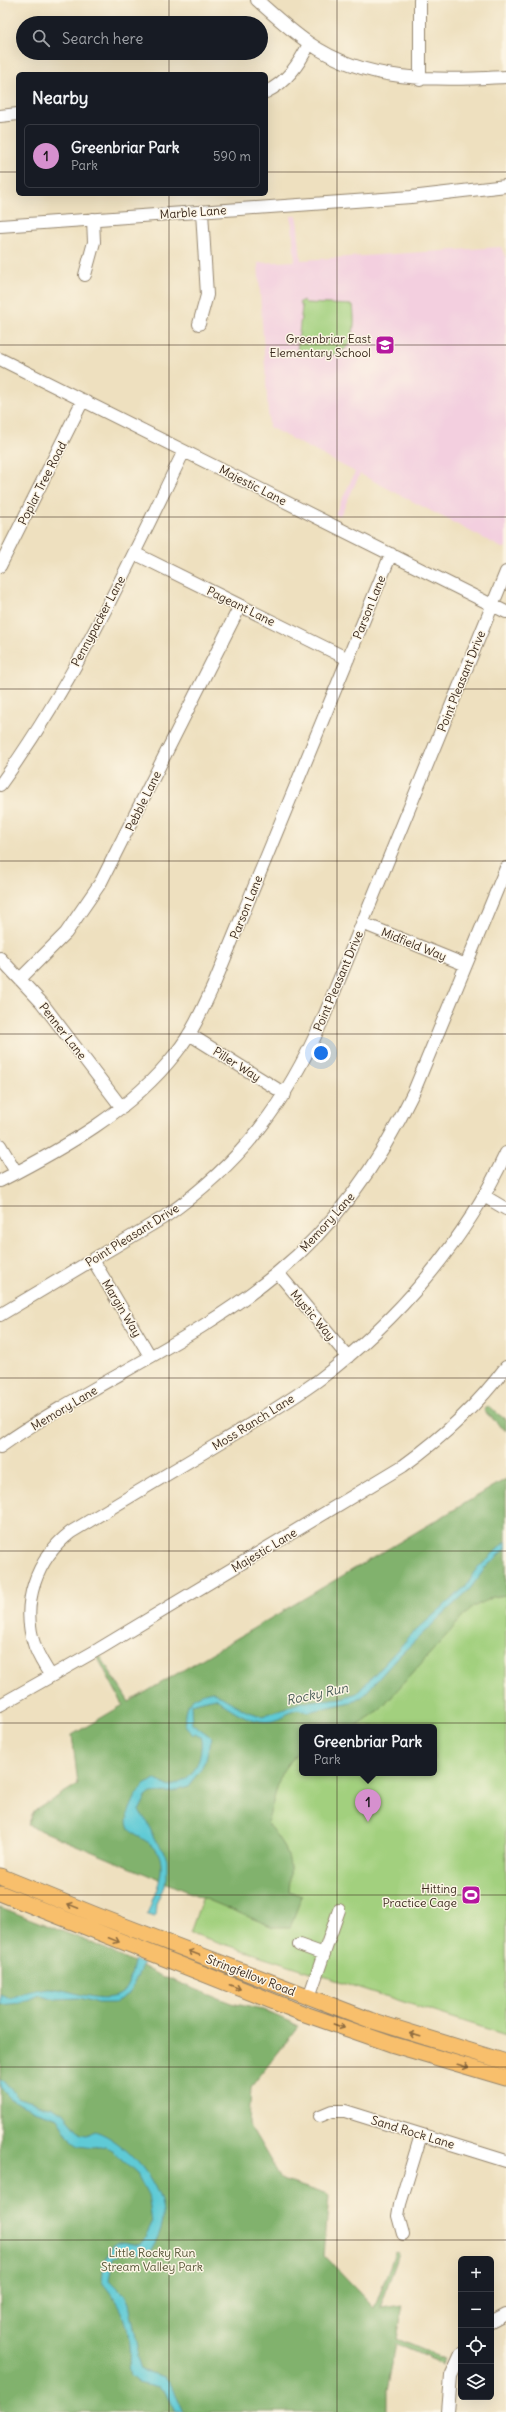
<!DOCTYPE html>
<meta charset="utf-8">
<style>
body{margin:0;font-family:Delius,sans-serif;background:#20242c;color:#f1f3f6}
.controls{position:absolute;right:12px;bottom:12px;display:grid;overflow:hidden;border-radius:6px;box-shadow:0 4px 16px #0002}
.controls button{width:36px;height:36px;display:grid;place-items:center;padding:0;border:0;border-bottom:1px solid #363941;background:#171b24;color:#f1f3f6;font:20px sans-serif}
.you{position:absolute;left:321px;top:1053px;width:14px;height:14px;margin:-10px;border:3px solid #fff;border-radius:50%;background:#1a73e8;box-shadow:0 0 0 6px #1a73e833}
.badge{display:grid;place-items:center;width:26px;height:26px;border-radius:50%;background:#d690ce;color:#111;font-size:13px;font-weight:700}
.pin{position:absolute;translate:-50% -33px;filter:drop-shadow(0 1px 2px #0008)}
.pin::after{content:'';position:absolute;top:21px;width:14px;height:12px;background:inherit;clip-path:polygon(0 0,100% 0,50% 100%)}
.popup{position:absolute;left:299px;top:1724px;width:138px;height:52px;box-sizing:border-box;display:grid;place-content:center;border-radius:6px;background:#171b24;filter:drop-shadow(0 1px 3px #0005);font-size:13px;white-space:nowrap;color:#9ea1a6}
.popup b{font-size:15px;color:#f1f3f6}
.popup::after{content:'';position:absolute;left:50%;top:100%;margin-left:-8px;border:8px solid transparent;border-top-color:#171b24}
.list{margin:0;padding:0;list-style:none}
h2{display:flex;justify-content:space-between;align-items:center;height:52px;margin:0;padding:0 16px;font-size:17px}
h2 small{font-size:13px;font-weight:400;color:#9ea1a6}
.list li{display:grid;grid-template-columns:26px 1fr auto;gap:12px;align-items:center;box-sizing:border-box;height:64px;margin:0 8px 8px;padding:0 8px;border:1px solid #363941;border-radius:6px}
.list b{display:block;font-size:15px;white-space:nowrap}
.list p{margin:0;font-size:13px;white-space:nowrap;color:#9ea1a6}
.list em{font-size:13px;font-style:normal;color:#9ea1a6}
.icon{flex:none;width:22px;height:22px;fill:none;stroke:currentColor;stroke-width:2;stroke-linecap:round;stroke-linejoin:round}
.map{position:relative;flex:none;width:506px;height:2412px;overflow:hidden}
.search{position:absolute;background:#171b24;box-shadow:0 4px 16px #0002;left:16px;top:16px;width:252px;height:44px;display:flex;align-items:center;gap:10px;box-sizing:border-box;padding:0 14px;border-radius:22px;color:#9ea1a6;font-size:15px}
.panel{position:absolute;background:#171b24;box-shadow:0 4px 16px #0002;left:16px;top:72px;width:252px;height:124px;border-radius:6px}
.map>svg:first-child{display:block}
.built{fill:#f3cfdf}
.green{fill:#a2d07e;stroke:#6e7d4e;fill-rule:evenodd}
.forest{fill:#81b26d;stroke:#5e6e46}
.water{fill:#5ecad6;stroke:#4c7a7a}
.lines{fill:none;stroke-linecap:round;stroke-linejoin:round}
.minor-casing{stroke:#94856e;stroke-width:14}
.major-casing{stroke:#94856e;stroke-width:17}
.minor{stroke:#fff;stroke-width:12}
.major{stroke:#f8bf6c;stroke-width:15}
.oneway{stroke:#906d41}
.grid{fill:none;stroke:#3b2a1e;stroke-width:1;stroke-opacity:0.55}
.labels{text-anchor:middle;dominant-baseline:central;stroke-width:3;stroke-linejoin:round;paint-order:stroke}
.street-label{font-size:12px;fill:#3b2a1e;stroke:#fcf5e5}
.poi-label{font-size:12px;fill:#3b2a1e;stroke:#fcf5e5;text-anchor:end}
.park-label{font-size:12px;fill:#555436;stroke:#fcf5e5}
.water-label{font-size:13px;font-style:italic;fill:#465a55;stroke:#fcf5e5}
</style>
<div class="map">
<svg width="506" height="2412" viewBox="0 0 506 2412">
<rect width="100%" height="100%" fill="#fcf5e5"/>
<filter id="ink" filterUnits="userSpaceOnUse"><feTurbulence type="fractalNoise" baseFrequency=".025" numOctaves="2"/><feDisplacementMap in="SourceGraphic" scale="8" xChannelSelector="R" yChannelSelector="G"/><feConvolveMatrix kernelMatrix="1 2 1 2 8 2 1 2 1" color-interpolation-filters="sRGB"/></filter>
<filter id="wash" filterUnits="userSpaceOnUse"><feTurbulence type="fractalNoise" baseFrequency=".012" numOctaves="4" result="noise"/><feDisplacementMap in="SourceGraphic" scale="16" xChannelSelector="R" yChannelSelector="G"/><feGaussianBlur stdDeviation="0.9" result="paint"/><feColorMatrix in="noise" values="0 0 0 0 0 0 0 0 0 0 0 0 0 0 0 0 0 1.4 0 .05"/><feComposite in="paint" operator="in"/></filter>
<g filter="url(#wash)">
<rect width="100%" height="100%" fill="#eee0bf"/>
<path class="built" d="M291,216h6l4,44 200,-13 5,11v288l-2,3 -144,-75 -20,42 -5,-2 20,-42 -86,-45 -11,-164 37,-2z"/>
<path class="green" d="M303,300l3,3 47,2c6,47 -12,58 -56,46l5,-44 -3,-4z
M506,1563v472l-316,-102 66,-186zM302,1727h132v46h-132z"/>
<path class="forest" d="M488,1406l18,14v11l-22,-20z
M506,1479v116l-13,2 -22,11 -91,101 -26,18h-52v19l-21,28 -14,49c21,28 26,33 22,68l13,5 -12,31h-17l-245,-102 6,-14 44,-27 -6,-49 51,-30 -25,-47 3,-1 28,45z
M0,1907l92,36 67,32 72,28 32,7 36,16 -48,61 -2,37 33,56 47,15 -5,61 50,52 21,-55 4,1 -19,54 23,-3 -6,34 48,20 -2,5 -47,-20 -9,46v22h-387z"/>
<path class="water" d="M506,1541v8l-20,18 -16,22 -70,66 -38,42 -7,4 -47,11 -11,-3 -11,4 -2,4c-25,13 -49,-5 -69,-19l-24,6 1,19 19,14 -5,22 -6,12 -12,15 -16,6 -21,1 -5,4 -7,14 9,12 6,16 10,12 3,9v18l-11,26 -1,13 -8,-2c5,-17 16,-34 14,-53 -5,-31 -45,-19 -31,-53 3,-7 8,-19 14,-24 3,-2 7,-3 10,-6l16,8c6,-3 17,-7 20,-11 8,-9 14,-29 10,-40l-5,-3 -2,2 -8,-10c-2,-21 5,-29 27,-34l34,20 16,5 40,-14 39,-4 16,-5 53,-57 56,-50 8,-14z
M135,1960l8,4 -14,30 -14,9h-17l-18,-5 -24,1 -17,-4 -18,8 -21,2v-11l10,4c11,-5 26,-9 38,-10 19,0 59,19 75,4 7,-8 9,-22 12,-32z
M0,2078l19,20 30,9 3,-1 13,9 16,19 6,1 8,-4c30,9 71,56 68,88 -1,11 -7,23 -13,32 -13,7 -25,-4 -37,8l-4,21 16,16 4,8 9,43 -1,10 4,13 23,7 7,8 12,27h-8l-10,-20 -6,-5 -21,-5 -7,-6c-3,-11 -1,-19 -2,-30 -1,-30 -10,-42 -27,-64l2,-20 10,-19 9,-2 16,3 4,-3 9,-18 -4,-28 -11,-21 -18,-16 -8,-10 -6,-2 -12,2 -14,-2 -5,-3 -16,-25 -35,-12 -13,-8 -10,-10z"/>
</g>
<g filter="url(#ink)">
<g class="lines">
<defs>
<path id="minor" d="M257,0c17,15 33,30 52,43 59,41 129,37 197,34
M420,0v80
M266,92c21,-10 33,-28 43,-48
M0,116l18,-2
M0,226l411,-29 95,-11
M85,275l9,-33 -1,-23
M199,324l8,-29 -5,-83
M0,359l506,253
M134,553l214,106
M0,566l83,-166
M0,785c75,-103 128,-220 184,-334
M362,923l104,42
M0,958l42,45 80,105
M20,979l46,-46 35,-51 139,-276
M189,1034l96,60
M0,1145l16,27
M0,1181c64,-33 131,-70 176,-128 17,-21 28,-47 39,-71l176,-428
M484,1196l22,13
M93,1260l57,96
M278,1273l70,84
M0,1315l166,-99c77,-55 119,-111 157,-197l183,-447
M0,1447c89,-63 193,-104 277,-174 60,-49 104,-113 137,-182l92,-223
M51,1676c-6,-9 -12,-19 -16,-29 -15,-43 1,-88 36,-115 50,-30 100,-60 150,-90 33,-20 68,-40 99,-63 78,-59 145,-137 186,-226
M0,1705l99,-56 304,-183c40,-29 74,-60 103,-99
M299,1945l25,9
M309,1997l30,-87
M320,2116l12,-5h13l161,50
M403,2234l-5,-18 2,-12 21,-69
M491,2322l15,-8
M448,2412l3,-36 10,-22"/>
<path id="major" d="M0,1876l96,39 274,105 136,42
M0,1893l302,120 89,31 115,34"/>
</defs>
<use href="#minor" class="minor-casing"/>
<use href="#major" class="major-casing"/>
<use href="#minor" class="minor"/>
<use href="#major" class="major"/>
</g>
<defs><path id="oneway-shaft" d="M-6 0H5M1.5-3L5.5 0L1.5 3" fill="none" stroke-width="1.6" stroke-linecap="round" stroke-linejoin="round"/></defs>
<g class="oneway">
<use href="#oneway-shaft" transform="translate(73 1906) rotate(-158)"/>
<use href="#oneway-shaft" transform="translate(114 1940) rotate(22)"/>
<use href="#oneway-shaft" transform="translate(194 1953) rotate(-159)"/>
<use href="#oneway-shaft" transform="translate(235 1987) rotate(21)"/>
<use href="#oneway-shaft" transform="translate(339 2026) rotate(20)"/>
<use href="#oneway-shaft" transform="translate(415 2035) rotate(-164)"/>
<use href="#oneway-shaft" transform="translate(463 2066) rotate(16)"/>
</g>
</g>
<path class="grid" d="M169,0v23M337,0v2412M169,53v21M0,172h18M266,172h240M169,194v2218M0,345h506M0,517h506M0,689h506M0,861h506M0,1034h506M0,1206h506M0,1378h506M0,1551h506M0,1723h506M0,1895h506M0,2067h506M0,2240h506"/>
<defs>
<symbol id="school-square" viewBox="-11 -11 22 22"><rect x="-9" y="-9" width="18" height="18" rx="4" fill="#b5179e" stroke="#fcf5e5"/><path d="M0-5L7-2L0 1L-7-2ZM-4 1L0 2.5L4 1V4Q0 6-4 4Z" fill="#fff"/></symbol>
<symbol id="stadium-square" viewBox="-11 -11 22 22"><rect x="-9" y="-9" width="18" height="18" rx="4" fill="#b5179e" stroke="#fcf5e5"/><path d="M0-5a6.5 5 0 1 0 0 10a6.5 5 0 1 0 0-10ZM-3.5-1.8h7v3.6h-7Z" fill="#fff"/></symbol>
</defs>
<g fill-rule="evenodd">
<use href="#school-square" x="374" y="334" width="22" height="22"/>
<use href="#stadium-square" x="460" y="1884" width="22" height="22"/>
</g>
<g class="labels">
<g class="street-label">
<text transform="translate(193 212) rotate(-4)">Marble Lane</text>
<text transform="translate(42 483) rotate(-63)">Poplar Tree Road</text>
<text transform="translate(253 485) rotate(27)">Majestic Lane</text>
<text transform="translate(241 606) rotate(26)">Pageant Lane</text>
<text transform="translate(369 607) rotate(-68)">Parson Lane</text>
<text transform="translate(98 621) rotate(-62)">Pennypacker Lane</text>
<text transform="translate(461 681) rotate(-68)">Point Pleasant Drive</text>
<text transform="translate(143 801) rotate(-64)">Pebble Lane</text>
<text transform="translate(246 907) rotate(-68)">Parson Lane</text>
<text transform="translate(414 944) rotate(22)">Midfield Way</text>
<text transform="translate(338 981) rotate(-67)">Point Pleasant Drive</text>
<text transform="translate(63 1031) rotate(52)">Penner Lane</text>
<text transform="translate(237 1064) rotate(32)">Piller Way</text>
<text transform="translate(327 1222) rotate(-48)">Memory Lane</text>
<text transform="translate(132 1235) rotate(-32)">Point Pleasant Drive</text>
<text transform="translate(122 1308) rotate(59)">Margin Way</text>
<text transform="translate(313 1315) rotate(50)">Mystic Way</text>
<text transform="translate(64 1408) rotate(-31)">Memory Lane</text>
<text transform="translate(253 1422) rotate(-32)">Moss Ranch Lane</text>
<text transform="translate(264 1550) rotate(-31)">Majestic Lane</text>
<text transform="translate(251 1975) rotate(21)">Stringfellow Road</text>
<text transform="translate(413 2132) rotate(17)">Sand Rock Lane</text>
</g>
<g class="poi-label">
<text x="371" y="338">Greenbriar East<tspan x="371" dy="14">Elementary School</tspan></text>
<text x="457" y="1888">Hitting<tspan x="457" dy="14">Practice Cage</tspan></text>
</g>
<g class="park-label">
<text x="152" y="2252">Little Rocky Run<tspan x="152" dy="14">Stream Valley Park</tspan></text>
</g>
<g class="water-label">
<text transform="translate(317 1694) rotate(-12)">Rocky Run</text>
</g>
</g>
</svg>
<div class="controls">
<button>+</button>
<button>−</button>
<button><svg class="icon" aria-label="locate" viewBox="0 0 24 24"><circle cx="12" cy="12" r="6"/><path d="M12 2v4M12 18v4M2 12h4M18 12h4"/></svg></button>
<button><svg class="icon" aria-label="layers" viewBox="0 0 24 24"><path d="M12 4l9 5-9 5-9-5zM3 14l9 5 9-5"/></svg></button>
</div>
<div class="you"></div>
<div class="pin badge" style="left:368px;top:1822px">1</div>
<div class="popup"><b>Greenbriar Park</b>Park</div>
<div class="search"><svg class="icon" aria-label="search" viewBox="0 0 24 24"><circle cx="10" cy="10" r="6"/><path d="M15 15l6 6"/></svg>Search here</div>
<section class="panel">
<h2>Nearby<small></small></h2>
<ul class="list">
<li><span class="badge">1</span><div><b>Greenbriar Park</b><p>Park</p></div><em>590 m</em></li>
</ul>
</section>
</div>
